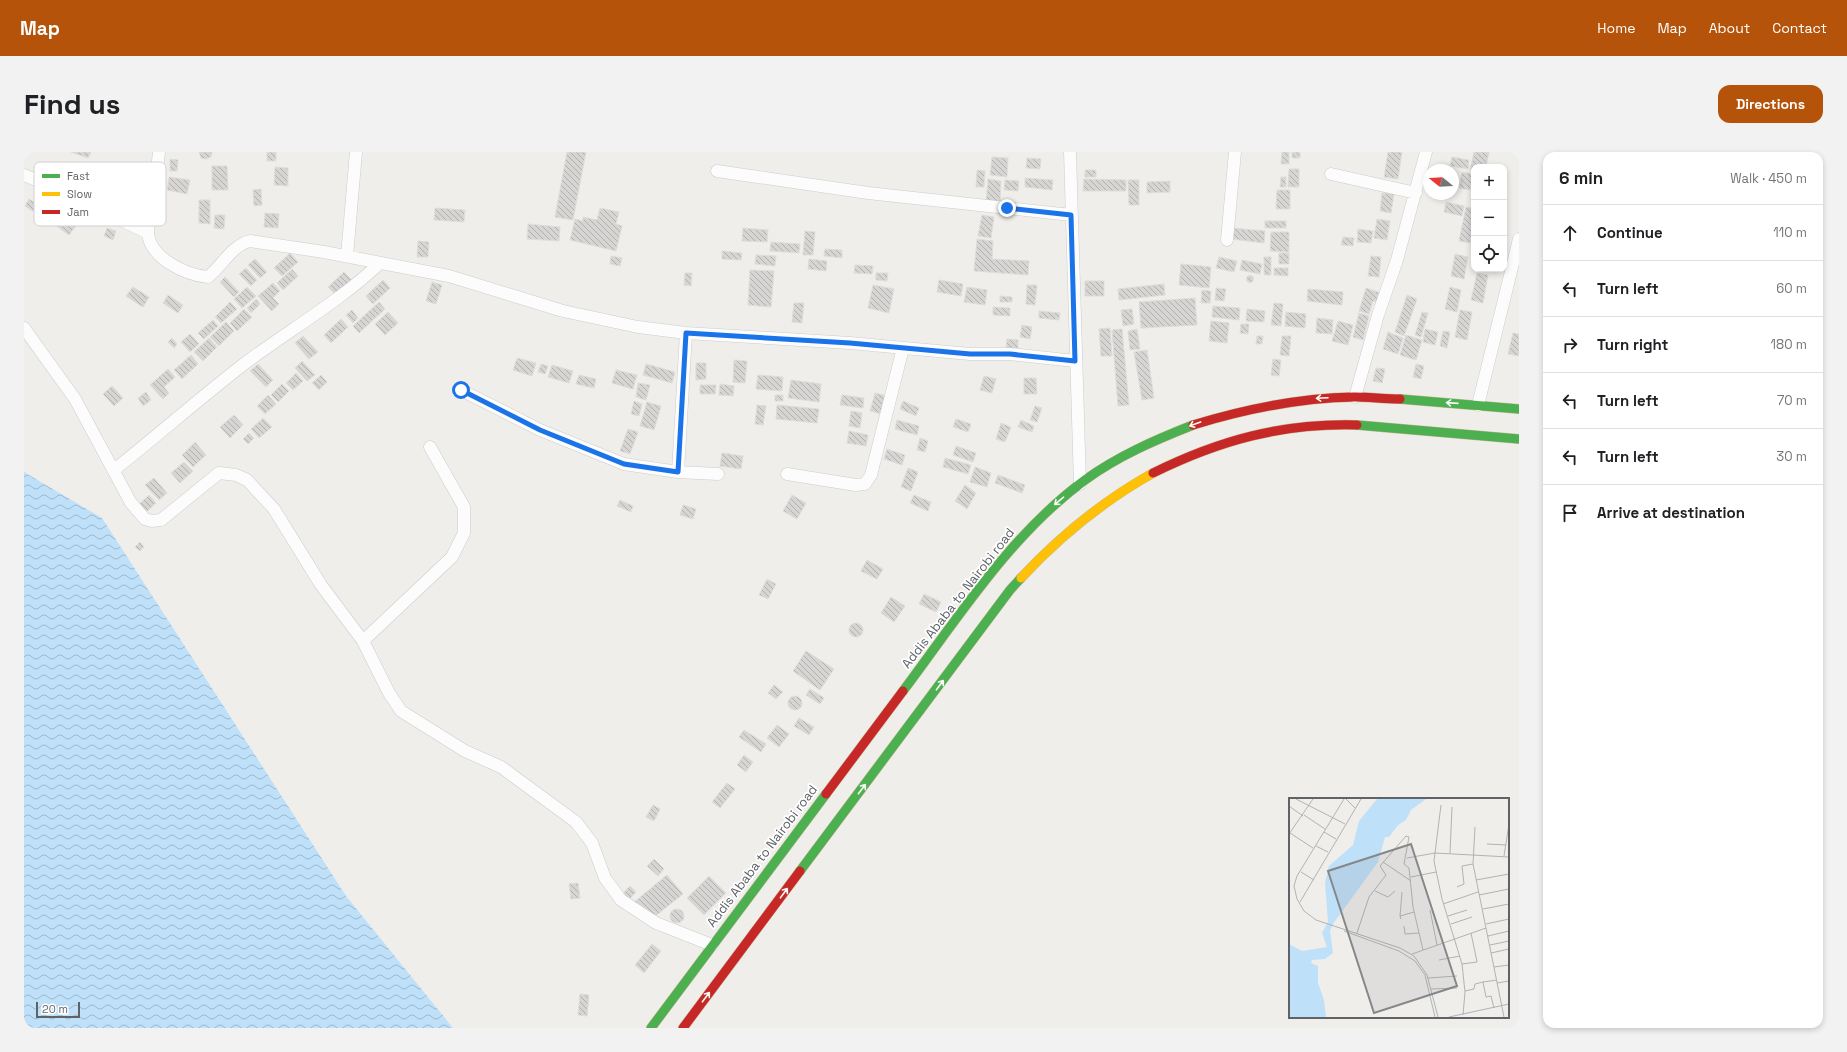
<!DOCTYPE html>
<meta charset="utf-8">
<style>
body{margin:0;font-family:"Space Grotesk",sans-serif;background:#f2f2f2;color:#202124}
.controls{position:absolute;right:12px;top:12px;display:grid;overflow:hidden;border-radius:8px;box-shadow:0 2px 6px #0003}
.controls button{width:36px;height:36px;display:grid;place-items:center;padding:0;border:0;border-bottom:1px solid #e0e0e0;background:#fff;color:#202124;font:20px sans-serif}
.compass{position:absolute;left:1399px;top:12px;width:36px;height:36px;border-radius:50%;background:#fff;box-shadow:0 2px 6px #0003;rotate:288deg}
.scale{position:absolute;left:12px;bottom:10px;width:44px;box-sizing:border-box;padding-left:4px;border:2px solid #5f6368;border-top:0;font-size:11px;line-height:14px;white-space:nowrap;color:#5f6368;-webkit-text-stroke:3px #fff;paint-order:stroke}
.stop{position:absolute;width:12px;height:12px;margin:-9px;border:3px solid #1a73e8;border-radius:50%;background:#fff}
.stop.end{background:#1a73e8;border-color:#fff;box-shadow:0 1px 4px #0008}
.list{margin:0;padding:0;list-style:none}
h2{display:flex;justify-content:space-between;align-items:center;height:52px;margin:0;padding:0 16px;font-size:17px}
h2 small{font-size:13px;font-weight:400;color:#757577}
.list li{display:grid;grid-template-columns:26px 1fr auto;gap:12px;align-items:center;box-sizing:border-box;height:56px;padding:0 16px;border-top:1px solid #e0e0e0}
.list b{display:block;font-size:15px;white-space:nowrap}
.list em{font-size:13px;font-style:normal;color:#757577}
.icon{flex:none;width:22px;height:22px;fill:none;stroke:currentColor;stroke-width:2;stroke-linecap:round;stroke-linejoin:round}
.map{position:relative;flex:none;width:1495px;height:876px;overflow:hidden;border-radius:12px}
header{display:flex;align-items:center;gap:24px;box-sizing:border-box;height:56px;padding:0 20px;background:#b45309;color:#fff}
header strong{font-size:19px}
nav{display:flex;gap:22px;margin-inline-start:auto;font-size:14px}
.intro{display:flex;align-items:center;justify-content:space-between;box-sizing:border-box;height:96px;padding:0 24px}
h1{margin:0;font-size:28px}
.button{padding:10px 18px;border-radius:12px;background:#b45309;color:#fff;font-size:14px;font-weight:700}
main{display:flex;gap:24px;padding:0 24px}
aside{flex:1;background:#fff;border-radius:12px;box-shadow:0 2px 6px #0003}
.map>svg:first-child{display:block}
.water{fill:url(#water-waves)}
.building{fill:url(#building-back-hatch);stroke:#deddd9}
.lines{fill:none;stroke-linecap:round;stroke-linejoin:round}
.street-casing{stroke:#cbcccc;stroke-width:13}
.fast-casing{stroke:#c8b996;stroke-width:10}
.slow-casing{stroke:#c8b996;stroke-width:10}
.jam-casing{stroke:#c8b996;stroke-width:10}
.street{stroke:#fdfcfc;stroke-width:12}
.fast{stroke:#4caf50;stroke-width:9}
.slow{stroke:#ffc107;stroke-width:9}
.jam{stroke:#c62828;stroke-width:9}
.oneway{stroke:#f6fbf6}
.route{stroke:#1a73e8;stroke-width:5}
.labels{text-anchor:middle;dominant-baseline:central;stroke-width:3.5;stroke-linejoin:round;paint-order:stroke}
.street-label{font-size:13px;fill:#5f6368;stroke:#fff}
.inset-road{fill:none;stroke:#b1b2b2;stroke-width:1}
.view{fill:#84888a;fill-opacity:0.15;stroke:#84888a;stroke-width:2}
.inset-edge{fill:none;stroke:#5f6368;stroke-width:2}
.key{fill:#fff;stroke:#cfd0d2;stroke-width:1}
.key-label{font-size:11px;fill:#5f6368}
</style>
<header>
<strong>Map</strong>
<nav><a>Home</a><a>Map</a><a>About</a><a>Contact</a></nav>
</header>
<div class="intro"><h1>Find us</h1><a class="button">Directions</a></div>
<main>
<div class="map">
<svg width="1495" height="876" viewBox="0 0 1495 876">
<defs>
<pattern id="water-waves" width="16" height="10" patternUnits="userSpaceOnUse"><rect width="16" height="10" fill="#bfe0f9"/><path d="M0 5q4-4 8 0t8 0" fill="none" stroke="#9eb9cd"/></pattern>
<pattern id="building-back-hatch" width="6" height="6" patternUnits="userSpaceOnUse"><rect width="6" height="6" fill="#d6d5d3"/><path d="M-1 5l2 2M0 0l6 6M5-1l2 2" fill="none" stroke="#b1b0af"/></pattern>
</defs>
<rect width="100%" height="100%" fill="#efeeea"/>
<path class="water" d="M0,320l78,46 244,378 107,132h-426l-3,-2z"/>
<path class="building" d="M47,0h20l-3,6z
M175,0h13l-1,5 -5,2 -5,-1z
M243,0h9v9h-9z
M543,0h19l-13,68 -18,-3z
M1258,0h7v12h-8z
M1268,0h8v6h-8z
M1364,0h14l-4,27 -14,-2z
M1450,0h15l-3,15h-12v3h-4z
M968,5l16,1 -1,19 -17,-2z
M1428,5l17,3 -1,9 -18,-3z
M1003,6l14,1 -1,10 -14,-1z
M146,7l8,1 -1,11h-7z
M188,14h15l1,24h-16z
M251,15l13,1v18l-14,-1z
M1265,17h10v18h-11z
M953,18l8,1 -1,16h-8z
M1061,18h11v7h-11z
M1438,20l11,2 -3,16 -11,-2z
M145,25l21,3 -3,14 -20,-4z
M1257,25h5v10h-6z
M1001,26l28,2 -1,10 -27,-3z
M964,27l13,2 -1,22 -14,-1z
M1060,27l42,1v11h-43z
M981,28l14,1 -1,10 -14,-1z
M1104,28h11v25h-10z
M1146,29v11l-23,1v-11z
M237,37l1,16 -8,1 -1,-16z
M1253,38h13v19h-14z
M1358,41l12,1 -3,19 -11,-2z
M5,47l21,13 -5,7 -20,-13z
M175,48h11v24l-11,-1z
M1422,50l18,4 -2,10 -18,-4z
M1442,55l8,1v14l-4,21 -11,-2z
M411,56l30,2 -1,12 -30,-2z
M576,56l19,4 -3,12 6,2 -6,25 -46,-11 5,-21 8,2v-4l14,3z
M241,61l14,1 -1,14 -14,-1z
M38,63l14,11 -7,9 -14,-10z
M191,63h10l-1,14 -10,-1z
M958,63l12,2 -3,21 -13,-2z
M1353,67l13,2 -3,19 -13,-2z
M1241,69h21v7h-21z
M504,72l32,3 -1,14 -32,-2z
M83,76l9,3 -3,9 -9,-4z
M719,76l25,2 -1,12 -25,-1z
M1208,76l33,3 -1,12 -33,-4z
M1334,77l15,2 -2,12 -14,-1z
M781,79l10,1 -2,23h-10z
M1247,80h18v20l-19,-1z
M1319,85l11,1 -1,8 -12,-1z
M953,87l16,2 -1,18 37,2 -1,14 -54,-4z
M394,89l11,1 -1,15h-11z
M747,90l29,2 -1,9 -29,-2z
M801,97l17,1v8l-18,-2z
M698,99l20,2 -1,7 -19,-1z
M266,101l8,9 -16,14 -8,-8z
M1255,101h10v11h-10z
M1431,102l13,3 -4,22 -13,-3z
M732,103l20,1 -1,10 -20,-2z
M587,104l11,2 -2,8 -10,-2z
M1347,104l10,1 -2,20 -11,-1z
M1195,105l18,4 -3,11 -18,-4z
M1240,105h7v18h-7z
M231,107l12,13 -7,6 -12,-13z
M785,107l18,2 -1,10 -18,-2z
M1218,108l20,4 -2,10 -20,-4z
M1157,112l30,3 -2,21 -30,-3z
M831,113l18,1 -1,8 -18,-1z
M222,116l11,12 -6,6 -12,-12z
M1250,116h14v8l-14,-1z
M268,117l6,7 -15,14 -6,-7z
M726,118l24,1 -3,36 -23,-2z
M320,120l8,8 -16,15 -8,-8z
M661,121h7l-1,13 -7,-1z
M852,121h12l-1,8 -11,-1z
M1453,121l11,2 -5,28 -12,-3z
M1222.5 127a3.5 3.5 0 1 1 7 0a3.5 3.5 0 1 1-7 0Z
M201,125l14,15 -5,5 -14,-15z
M359,128l7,8 -17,16 -7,-8z
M915,128l24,4 -2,12 -24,-4z
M1061,129h19v15h-19z
M408,130l10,3 -6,19 -10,-3z
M249,131l7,8 -7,7 6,6 -7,7 -14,-15z
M1140,132l1,11 -46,5 -1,-11z
M849,133l21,4 -5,24 -21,-5z
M1003,133h10l-2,20 -9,-1z
M109,135l16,10 -6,10 -17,-11z
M223,135l9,9 -14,12 -8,-9z
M943,135l20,3 -2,15 -21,-3z
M1426,135l11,3 -4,22 -12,-3z
M1192,136l10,1 -2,12 -9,-1z
M1342,136l18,6 -3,10 -8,-3 -4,13 -10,-3z
M1284,137l35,3 -1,13 -35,-4z
M1178,138l9,1 -1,12h-9z
M144,143l15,10 -5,8 -15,-10z
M1383,143l10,4 -13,37 -9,-4z
M976,144l12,1v5h-12z
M1171,146l2,27 -56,3 -2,-26z
M232,147l4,5 -9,9 -4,-5z
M206,150l7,7 -16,14 -6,-6z
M355,150l6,7 -26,24 -6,-7z
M770,151h10l-2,20 -10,-1z
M1250,151l9,1 -2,22 -10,-1z
M1189,154l27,2 -1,12 -27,-3z
M969,155l17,1v8l-17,-1z
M220,157l8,8 -15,14 -7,-8z
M1108,157l2,15 -11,2 -2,-16z
M1223,157l18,2 -1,11 -18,-1z
M328,158l6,8 -5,5 -7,-8z
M1436,158l12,2 -5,28 -12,-3z
M1015,159l21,2 -1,7 -20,-2z
M364,160l10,11 -13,12 -10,-11z
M1262,160l20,2 -1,14 -20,-2z
M1398,160l6,1 -7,24 -6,-2z
M1335,161l10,3 -6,24 -10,-3z
M1293,166l16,2 -1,14 -16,-1z
M317,167l7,8 -17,16 -7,-8z
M189,168l5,6 -14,13 -6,-6z
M1187,169l18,2 -2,20 -18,-2z
M1314,169l15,4 -5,20 -16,-4z
M202,170l8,9 -15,15 -9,-9z
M1217,172h8l-1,10 -8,-1z
M998,173l10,2 -2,12 -10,-2z
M1086,176l2,28h-11l-2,-27z
M1098,177l7,76 -11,1 -6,-76z
M1113,177l3,20 -10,1 -2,-19z
M1401,177l13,3 -3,13 -12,-3z
M1419,179l7,1 -3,16 -7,-2z
M1364,180l15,6 -5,16 -15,-5z
M1489,181l6,1v22l-11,-2z
M166,182l9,10 -9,8 -9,-10z
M1382,183l16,5 -6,20 -16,-5z
M279,184l15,16 -9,7 -14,-16z
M1233,184h6l-1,8h-6z
M1258,184h9l-2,20 -9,-1z
M148,186l5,6 -3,4 -6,-6z
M185,186l8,9 -14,14 -9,-9z
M983,187l11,1v9h-12z
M1123,198l7,48 -12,2 -8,-48z
M167,203l7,9 -16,15 -8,-9z
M493,206l19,5 -4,13 -19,-6z
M1249,207l8,1 -2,16 -8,-1z
M710,208l13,1 -2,22 -12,-1z
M278,209l13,14 -8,6 -12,-13z
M672,211h10v16l-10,1z
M234,212l15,16 -7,7 -16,-16z
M517,212l7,2 -3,8 -7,-2z
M622,212l29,8 -3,11 -29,-8z
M1392,212l8,2 -3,13 -8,-2z
M528,213l21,6 -4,12 -21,-6z
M1352,216l9,1 -3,14 -9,-2z
M144,217l7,8 -11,10 5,6 -6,6 -13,-14z
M592,218l21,5 -4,14 -21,-6z
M272,221l7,8 -10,9 -7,-7z
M297,223l6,7 -8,8 -7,-7z
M555,223l17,4 -2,9 -18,-4z
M734,223l25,2 -1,14 -26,-2z
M960,224l12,3 -4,14 -12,-3z
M1000,226h12l1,16h-13z
M767,228l30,4 -2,18 -31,-4z
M614,231l12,2 -4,15 -10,-3z
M258,232l7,7 -11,11 -7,-7z
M696,232l14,2 -1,10 -14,-1z
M676,233h16l-1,9h-15z
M88,234l11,12 -9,8 -11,-12z
M122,240l5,8 -8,6 -5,-8z
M851,241l12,3 -5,18 -12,-3z
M244,243l8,9 -11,10 -8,-8z
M751,243h8v6h-8z
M818,243l22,3 -1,10 -23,-3z
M610,249l8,3 -3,12 -8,-2z
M879,249l16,7 -3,8 -16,-7z
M623,250l14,4 -7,24 -14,-4z
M733,253l9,1 -3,19 -8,-1z
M753,253l42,4 -2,14 -41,-4z
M1011,254l7,2 -5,14 -7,-2z
M827,259l11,2 -2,15 -11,-2z
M210,263l9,10 -13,13 -10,-11z
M239,266l9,9 -13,11 -8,-9z
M932,267l15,5 -3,8 -15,-5z
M873,268l22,6 -2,9 -22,-6z
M997,268l13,6 -2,6 -14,-5z
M977,271l10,4 -6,15 -9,-3z
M604,277l10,3 -8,22 -10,-3z
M825,279l19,4 -2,11 -19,-3z
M225,281l5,5 -6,6 -5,-5z
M896,286l8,3 -3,11 -8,-2z
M171,290l11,13 -13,12 -11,-12z
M932,294l20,7 -3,9 -20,-7z
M863,297l18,6 -3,10 -18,-6z
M698,301l21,3 -2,13 -21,-3z
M921,306l26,7 -3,9 -25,-7z
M160,310l9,9 -13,12 -9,-10z
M951,315l16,6 -4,14 -17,-5z
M884,316l10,4 -7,19 -10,-4z
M974,323l27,10 -3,8 -27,-10z
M130,326l13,15 -8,7 -14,-15z
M941,333l11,8 -9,16 -12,-8z
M125,343l7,8 -13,12 -7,-8z
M768,343l14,8 -9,16 -14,-8z
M890,343l17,7 -3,9 -18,-8z
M596,348l13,6 -2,6 -14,-6z
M659,353l13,4 -3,10 -13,-4z
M116,390l4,5 -4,4 -5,-4z
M843,408l16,9 -6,10 -16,-8z
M743,427l9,5 -8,15 -9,-4z
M900,442l17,8 -5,10 -17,-8z
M867,445l14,9 -11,16 -13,-9z
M825 478a7 7 0 1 1 14 0a7 7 0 1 1-14 0Z
M782,499l28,18 -14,21 -27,-19z
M750,533l9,7 -7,7 -8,-6z
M786,537l14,9 -4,6 -14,-9z
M764 551a7 7 0 1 1 14 0a7 7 0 1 1-14 0Z
M775,566l15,9 -5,8 -15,-9z
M753,573l12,9 -10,13 -12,-9z
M720,578l22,14 -5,8 -22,-15z
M720,603l9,7 -7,10 -9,-7z
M703,631l8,6 -15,19 -8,-6z
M629,653l7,4 -6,12 -8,-4z
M630,707l10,10 -6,7 -11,-10z
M643,723l16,19 -35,28 -15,-19z
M685,724l17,17 -22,22 -17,-17z
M554,731l2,15 -9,1 -2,-15z
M606,734l6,6 -11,12 -6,-6z
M646 764a7 7 0 1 1 14 0a7 7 0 1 1-14 0Z
M628,792l9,7 -17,22 -9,-8z
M556,842l9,1 -2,21 -9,-1z"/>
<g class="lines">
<defs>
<path id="street" d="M135,0c-2,16 -3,33 -6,49 -1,10 -5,21 -5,31 1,26 38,43 60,45 14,-11 24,-32 42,-36l74,11 125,24 114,35 75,16 48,6 164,10 120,11h40l65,7
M1046,0l10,332
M693,19l151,22 203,22
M1307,22l85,19
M0,23l31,13 93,45
M1203,88l8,-88
M323,104l9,-104
M0,176l51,71 56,104 14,16 7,2 9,-1 58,-47 17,2 11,5 27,29 47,76 42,56 26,52 12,18 64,40 36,16 75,55 16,21 13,35 16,22 35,23 56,22
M662,181l-8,139 40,2
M437,238l79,40 84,34 54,8
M1331,245l23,-82 19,-55 29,-108
M1454,253l41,-166
M90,318c44,-35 86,-72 130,-106 45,-34 95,-62 136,-101
M763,322l69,11 9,-1 6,-9 32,-127
M339,489l89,-84 12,-24v-26l-34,-60"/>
<path id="fast" d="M1376,247l119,10
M1333,273l162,14
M879,539c55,-73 107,-156 182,-211 33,-24 70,-40 108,-55
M776,719l210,-281 11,-12
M627,876l175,-234"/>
<path id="slow" d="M997,426c39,-42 82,-77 132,-105"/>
<path id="jam" d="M1169,273c52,-16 106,-27 161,-28 15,0 31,2 46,2
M1129,321c67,-33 129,-50 204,-48
M802,642l77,-103
M659,876l117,-157"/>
</defs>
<use href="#street" class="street-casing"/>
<use href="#fast" class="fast-casing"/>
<use href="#slow" class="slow-casing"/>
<use href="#jam" class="jam-casing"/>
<use href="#street" class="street"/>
<use href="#fast" class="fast"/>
<use href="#slow" class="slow"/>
<use href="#jam" class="jam"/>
</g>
<defs><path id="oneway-shaft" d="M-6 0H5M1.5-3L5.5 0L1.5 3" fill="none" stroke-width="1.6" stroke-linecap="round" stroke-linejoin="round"/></defs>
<g class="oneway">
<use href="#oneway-shaft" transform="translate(1298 246) rotate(177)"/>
<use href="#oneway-shaft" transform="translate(1428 251) rotate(-176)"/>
<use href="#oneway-shaft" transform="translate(1171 272) rotate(160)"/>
<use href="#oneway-shaft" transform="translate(1035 349) rotate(140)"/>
<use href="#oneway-shaft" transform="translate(916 533) rotate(-53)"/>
<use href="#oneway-shaft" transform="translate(838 637) rotate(-53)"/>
<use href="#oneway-shaft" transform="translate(760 741) rotate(-53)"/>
<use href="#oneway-shaft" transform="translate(682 845) rotate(-53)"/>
</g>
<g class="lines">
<path class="route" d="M437,238l79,40 84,34 54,8 8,-139 164,10 120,11h40l65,7 -4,-146 -64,-7"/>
</g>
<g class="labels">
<g class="street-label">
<text transform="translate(934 446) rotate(-52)">Addis Ababa to Nairobi road</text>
<text transform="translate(738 704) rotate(-53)">Addis Ababa to Nairobi road</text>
</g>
</g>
<g transform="translate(1265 646)">
<rect width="220" height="220" fill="#efeeea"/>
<path d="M88,1h49l-15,11 -5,10 -8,5 -9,12h-4l-7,25 -45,62 -3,7 3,22 -8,6 -13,1 -1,3 7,3v17l6,17 2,17h-37v-73l13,7 25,-4 -5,-14 6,-11 -3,-39 4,-17 24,-21 6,-24z" fill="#bfe0f9"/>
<path class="inset-road" d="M7,1l49,25M55,1l-47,77 -3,10 3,13 7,12 12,9 84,28 14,8 13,19 11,42M57,1l9,9M152,7l-7,56 8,38 20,65 3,28 -2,23M0,8l14,10M15,17l21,14M186,29l-2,37 31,153M35,34l12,7M1,35l23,15M0,36l24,-35M198,46l19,1M27,48l12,6M161,55l2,-46M215,58l5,-32M118,60l28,-5 74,4M94,64l28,19M12,74l13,8M122,79l25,-5M187,82l33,-6M168,89l7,-3 -2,-18 11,-2M86,93l13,6 7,-6M190,97l30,-6M11,104l61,-103M154,106l35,-12M194,111l26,-5M141,112l7,35M111,118l2,-24M159,118l19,-6M112,121l-1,-3 14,-4M162,126l21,-7M197,126l23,-5M115,128l1,8 14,-1M55,133l55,20 16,10 10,14 10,42M68,135l12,-36 17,-22 -6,-9 26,-30 3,1 -5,27 5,4 4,39 10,43M199,138l21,-5M201,147l19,-4M202,155l18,-4M123,156l74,-26M150,162l21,-4M173,166l15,-2 -6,-29M205,169l15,-2M139,180l29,-2M208,185l12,-2M142,191l26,-1M176,193l9,-2 1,-5 8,-2M205,210l-3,-12 -5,1 -3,-15 14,-2M160,219l60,-13"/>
<path class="view" d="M122,46l46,142 -83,27 -46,-142z"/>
<rect width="220" height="220" class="inset-edge"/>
</g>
<rect x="10" y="10" width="132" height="64" rx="6" class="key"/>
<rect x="18" y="22" width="18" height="4" fill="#4caf50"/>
<rect x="18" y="40" width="18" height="4" fill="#ffc107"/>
<rect x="18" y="58" width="18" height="4" fill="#c62828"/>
<g class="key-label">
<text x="43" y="28">Fast</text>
<text x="43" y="46">Slow</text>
<text x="43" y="64">Jam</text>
</g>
</svg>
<div class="controls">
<button>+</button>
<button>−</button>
<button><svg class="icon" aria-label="locate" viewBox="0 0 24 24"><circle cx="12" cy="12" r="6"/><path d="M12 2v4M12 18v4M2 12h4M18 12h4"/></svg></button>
</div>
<svg class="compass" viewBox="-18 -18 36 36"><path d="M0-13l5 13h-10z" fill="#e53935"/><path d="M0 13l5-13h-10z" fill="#757577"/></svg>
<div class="scale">20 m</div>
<div class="stop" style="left:437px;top:238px"></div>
<div class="stop end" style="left:983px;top:56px"></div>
</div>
<aside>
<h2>6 min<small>Walk · 450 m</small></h2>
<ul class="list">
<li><svg class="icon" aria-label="ahead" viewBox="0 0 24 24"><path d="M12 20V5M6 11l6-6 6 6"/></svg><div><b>Continue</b></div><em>110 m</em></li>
<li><svg class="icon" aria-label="left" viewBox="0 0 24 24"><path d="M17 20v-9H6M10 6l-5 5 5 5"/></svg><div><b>Turn left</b></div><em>60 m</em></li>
<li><svg class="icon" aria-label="right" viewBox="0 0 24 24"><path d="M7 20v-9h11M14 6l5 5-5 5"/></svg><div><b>Turn right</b></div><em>180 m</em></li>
<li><svg class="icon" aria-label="left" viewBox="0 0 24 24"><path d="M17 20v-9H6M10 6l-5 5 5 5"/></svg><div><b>Turn left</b></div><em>70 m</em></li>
<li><svg class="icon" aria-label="left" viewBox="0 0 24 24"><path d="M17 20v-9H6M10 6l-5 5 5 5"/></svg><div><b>Turn left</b></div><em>30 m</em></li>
<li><svg class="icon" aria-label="arrive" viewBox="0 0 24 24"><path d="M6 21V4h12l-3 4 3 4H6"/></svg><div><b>Arrive at destination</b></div></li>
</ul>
</aside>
</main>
